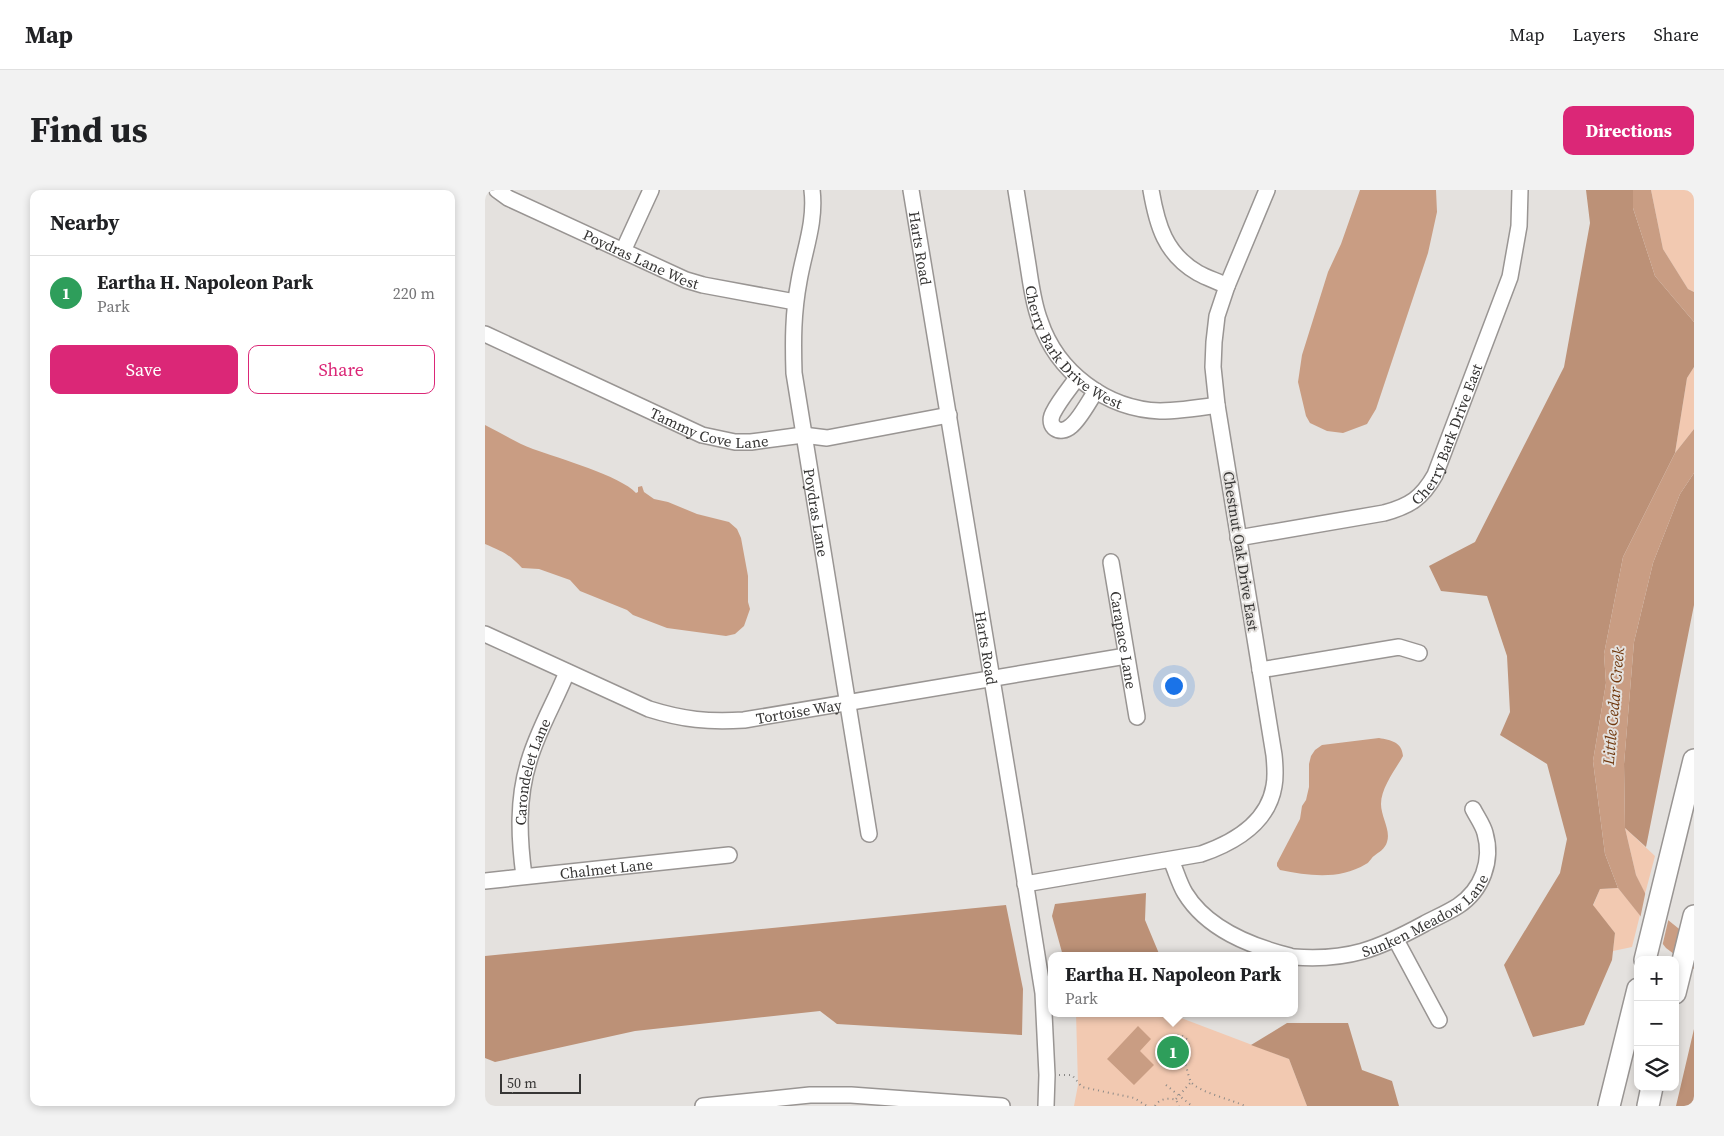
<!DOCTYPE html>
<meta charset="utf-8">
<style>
body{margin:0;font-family:"Source Serif 4",serif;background:#f2f2f2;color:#202124}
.controls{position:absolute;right:15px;bottom:15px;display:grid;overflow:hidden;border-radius:10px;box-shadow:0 2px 8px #0003}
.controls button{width:45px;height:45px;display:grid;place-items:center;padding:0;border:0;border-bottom:1px solid #e0e0e0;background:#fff;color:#202124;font:25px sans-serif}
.scale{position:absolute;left:15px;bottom:12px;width:81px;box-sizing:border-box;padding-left:5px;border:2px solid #373635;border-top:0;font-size:14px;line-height:18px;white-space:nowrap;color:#373635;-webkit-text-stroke:4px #e4e1de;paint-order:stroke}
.you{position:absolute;left:688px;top:495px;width:18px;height:18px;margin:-12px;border:4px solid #fff;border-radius:50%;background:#1a73e8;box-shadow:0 0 0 8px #1a73e833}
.badge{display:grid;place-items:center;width:32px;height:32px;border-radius:50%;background:#db2777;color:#fff;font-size:16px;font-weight:700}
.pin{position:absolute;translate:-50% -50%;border:2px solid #fff;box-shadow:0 1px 5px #0006}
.popup{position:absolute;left:563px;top:762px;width:250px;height:65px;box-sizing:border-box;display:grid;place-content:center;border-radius:10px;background:#fff;filter:drop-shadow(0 1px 4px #0005);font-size:16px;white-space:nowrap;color:#757577}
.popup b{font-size:19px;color:#202124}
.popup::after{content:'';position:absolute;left:50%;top:100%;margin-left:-10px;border:10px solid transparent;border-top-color:#fff}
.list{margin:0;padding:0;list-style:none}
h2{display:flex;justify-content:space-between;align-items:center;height:65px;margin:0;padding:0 20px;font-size:21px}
h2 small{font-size:16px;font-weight:400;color:#757577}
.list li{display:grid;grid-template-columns:32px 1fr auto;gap:15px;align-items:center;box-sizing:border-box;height:75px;padding:0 20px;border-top:1px solid #e0e0e0}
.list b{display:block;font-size:19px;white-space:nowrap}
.list p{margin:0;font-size:16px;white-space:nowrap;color:#757577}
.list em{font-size:16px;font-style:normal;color:#757577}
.actions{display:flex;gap:10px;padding:15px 20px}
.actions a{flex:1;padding:11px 0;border:1px solid #db2777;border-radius:10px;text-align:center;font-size:18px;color:#db2777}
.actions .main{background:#db2777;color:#fff}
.icon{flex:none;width:28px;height:28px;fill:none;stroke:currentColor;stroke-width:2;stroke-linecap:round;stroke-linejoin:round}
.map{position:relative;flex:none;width:1209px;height:916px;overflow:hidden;border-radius:10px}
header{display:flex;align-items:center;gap:30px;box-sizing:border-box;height:70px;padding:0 25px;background:#fff;border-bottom:1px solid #e0e0e0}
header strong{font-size:24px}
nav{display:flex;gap:28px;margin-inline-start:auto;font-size:18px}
.intro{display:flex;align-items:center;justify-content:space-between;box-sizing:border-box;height:120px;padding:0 30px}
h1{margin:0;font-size:35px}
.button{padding:12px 22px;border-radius:10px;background:#db2777;color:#fff;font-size:18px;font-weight:700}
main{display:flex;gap:30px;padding:0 30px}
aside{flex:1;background:#fff;border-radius:10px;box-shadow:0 2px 8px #0003}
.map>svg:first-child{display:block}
.green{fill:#f2c9b1}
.forest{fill:#bc9177}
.water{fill:#c99d83}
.pier{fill:#e4e1de}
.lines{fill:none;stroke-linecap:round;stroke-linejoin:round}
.minor-casing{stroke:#999593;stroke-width:18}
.highway-casing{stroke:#999593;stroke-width:24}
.path{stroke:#8a8886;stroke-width:2;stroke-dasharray:1 4;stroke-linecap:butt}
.minor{stroke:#fff;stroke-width:15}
.highway{stroke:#fff;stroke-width:21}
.labels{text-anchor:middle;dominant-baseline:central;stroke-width:4;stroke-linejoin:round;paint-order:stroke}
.street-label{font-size:15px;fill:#373635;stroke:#e4e1de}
.water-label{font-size:16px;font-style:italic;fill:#6f370c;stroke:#e4e1de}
</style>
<header>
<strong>Map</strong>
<nav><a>Map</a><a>Layers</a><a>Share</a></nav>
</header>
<div class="intro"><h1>Find us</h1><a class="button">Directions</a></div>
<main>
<aside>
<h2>Nearby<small></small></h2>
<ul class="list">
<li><span class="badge" style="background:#2e9e5b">1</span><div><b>Eartha H. Napoleon Park</b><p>Park</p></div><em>220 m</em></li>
</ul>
<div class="actions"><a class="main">Save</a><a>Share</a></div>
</aside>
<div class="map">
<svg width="1209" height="916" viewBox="0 0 1209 916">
<rect width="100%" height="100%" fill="#e4e1de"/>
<path class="green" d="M1166,0h43v102l-6,-3 -25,-40z
M1209,177v62l-19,24 12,-75z
M1140,638l30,28 -10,38 -9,-19z
M1133,698l22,27 -8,32 -19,4 2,-18 -22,-27 7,-17z
M591,823h92l121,46 18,47h-233l4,-21z"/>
<path class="forest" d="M1101,0h47v18l22,68 39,46v45l-7,11 -12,75 -52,104 -19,97 2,29 -13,78 12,93 13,34 -18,1 -7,16 22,28 -3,27 -28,65 -51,12 -29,-72 56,-92 7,-34 -20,-75 -47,-29 10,-23 -3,-56 -20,-60 -46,-5 -12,-25 46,-24 89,-175 26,-144z
M1209,283v132l-48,242 -21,-19 -1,-64 10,-122 19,-79 27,-69z
M661,703l-1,27 15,36h-97l-11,-40 3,-12z
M521,715l17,84 -1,46 -185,-11 -17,-13 -185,20 -140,31 -10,-4v-102z
M802,833h61l14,47 30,11 7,25h-92l-18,-47 -38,-14z
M1209,839v77h-18z"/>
<path class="water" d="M875,0h76l1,22 -9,41 -52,156 -9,15 -24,9 -16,-2 -17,-8 -4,-7 -8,-34 4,-27 26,-83 13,-28z
M1148,0h18l12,59 25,40 6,3v30l-39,-46 -22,-68z
M0,235c16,8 32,18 48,24 25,9 88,27 103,44l2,-1v-5l4,-1 2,6 10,7 14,3 29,12 32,8 8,7 4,9 7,38v26l2,7 -6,17 -9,8 -9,2 -59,-8 -34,-13 -6,-5 -47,-19 -10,-11 -31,-11 -17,-1c-14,-15 -19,-16 -37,-24z
M1209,239v44l-14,21 -27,69 -19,79 -10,122 1,64 11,47 16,32 42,34v28l-28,-21 -48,-60 -13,-34 -12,-93 13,-78 -2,-29 19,-97 52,-104z
M894,548c12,2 23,4 24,18 -8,14 -22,32 -22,48 0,13 10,26 6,38 -2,7 -8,10 -13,14 -3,2 -4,6 -8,8 -27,16 -56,12 -86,6l-3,-4v-3l23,-44 2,-13 4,-6 3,-13v-23l2,-8 4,-6 7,-5z
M653,836l13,13 -11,12 14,14 -20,20 -27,-26z"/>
<path class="pier" d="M1161,700l8,15 15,12 -7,30 -22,-28z"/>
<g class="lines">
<defs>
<g id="minor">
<path id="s1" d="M12,0l11,8 178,82 17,5 92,17"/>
<path id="s2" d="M327,0c4,32 -8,61 -13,91 -6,32 -6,60 -5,92l75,461"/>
<path id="s3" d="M426,0l104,628 28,175 4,82 -1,31"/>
<path id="s4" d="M531,0c4,25 8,50 12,75 3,19 5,38 12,56 17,51 66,88 120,90 19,0 38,-3 57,-6"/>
<path d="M666,0c6,35 14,64 47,83 9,5 19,8 29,13"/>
<path d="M138,61l28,-61"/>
<path id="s5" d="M0,144l217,101 33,7h16l52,-7 24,3 122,-23"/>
<path d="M592,188c-8,11 -18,23 -24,35 -7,14 7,23 18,13 9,-7 18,-25 25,-35"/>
<path id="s6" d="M753,348l146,-25c26,-7 38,-15 51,-38l75,-198 9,-51 1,-36"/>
<path id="s7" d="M626,372l26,155"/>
<path id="s8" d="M0,444l164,75c35,11 59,13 95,11l382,-64"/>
<path d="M775,480l139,-23 20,6"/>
<path d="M686,670c5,11 8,23 14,33 22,36 65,53 105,63"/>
<path id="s9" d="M39,686c-5,-38 -7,-77 5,-115 9,-31 26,-59 38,-89"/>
<path id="s10" d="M0,691l244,-26"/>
<path d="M540,694l176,-30c32,-11 67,-31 73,-68 2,-10 1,-21 0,-31l-57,-350 -4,-38 1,-25 3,-26 10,-30 40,-96"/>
<path d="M911,750l43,80"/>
<path id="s11" d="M809,767c54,4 84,-8 130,-33 11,-6 23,-11 34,-18 24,-16 35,-45 27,-73 -2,-8 -8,-16 -12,-24"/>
<path d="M218,916l107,-11h41l151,11"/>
</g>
<path id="highway" d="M1160,770l49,-200
M1190,803l19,-77
M1124,916l29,-117
M1163,916l4,-19"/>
</defs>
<use href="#minor" class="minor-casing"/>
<use href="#highway" class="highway-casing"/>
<path class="path" d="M684,849l4,-4h8l7,5c1,7 1,11 -6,16 5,8 5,18 9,26 7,10 42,18 54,24
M574,885h13l10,12 52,11 13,8
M681,895l26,21
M691,909l15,-17
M670,916c4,-7 13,-9 21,-6l3,6"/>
<use href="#minor" class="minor"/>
<use href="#highway" class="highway"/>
</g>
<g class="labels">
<g class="street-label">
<text stroke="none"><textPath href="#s3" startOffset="59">Harts Road</textPath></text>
<text stroke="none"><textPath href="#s1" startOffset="160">Poydras Lane West</textPath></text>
<text stroke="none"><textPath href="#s4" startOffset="175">Cherry Bark Drive West</textPath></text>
<text stroke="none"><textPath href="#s5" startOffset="245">Tammy Cove Lane</textPath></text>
<text stroke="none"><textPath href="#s6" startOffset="256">Cherry Bark Drive East</textPath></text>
<text stroke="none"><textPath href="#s2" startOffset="326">Poydras Lane</textPath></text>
<text transform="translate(756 361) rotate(81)">Chestnut Oak Drive East</text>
<text stroke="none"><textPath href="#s7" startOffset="79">Carapace Lane</textPath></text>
<text stroke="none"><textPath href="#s3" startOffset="464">Harts Road</textPath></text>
<text stroke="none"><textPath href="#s8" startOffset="332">Tortoise Way</textPath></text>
<text stroke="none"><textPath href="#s9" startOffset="106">Carondelet Lane</textPath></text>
<text stroke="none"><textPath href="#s10" startOffset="122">Chalmet Lane</textPath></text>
<text stroke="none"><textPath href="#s11" startOffset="142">Sunken Meadow Lane</textPath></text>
</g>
<g class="water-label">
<text transform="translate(1128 516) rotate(-85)">Little Cedar Creek</text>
</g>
</g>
</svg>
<div class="controls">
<button>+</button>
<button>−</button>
<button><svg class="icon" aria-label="layers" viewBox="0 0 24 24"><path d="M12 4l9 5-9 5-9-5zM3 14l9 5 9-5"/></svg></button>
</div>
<div class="scale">50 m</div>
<div class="you"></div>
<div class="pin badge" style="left:688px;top:862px;background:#2e9e5b">1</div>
<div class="popup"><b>Eartha H. Napoleon Park</b>Park</div>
</div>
</main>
